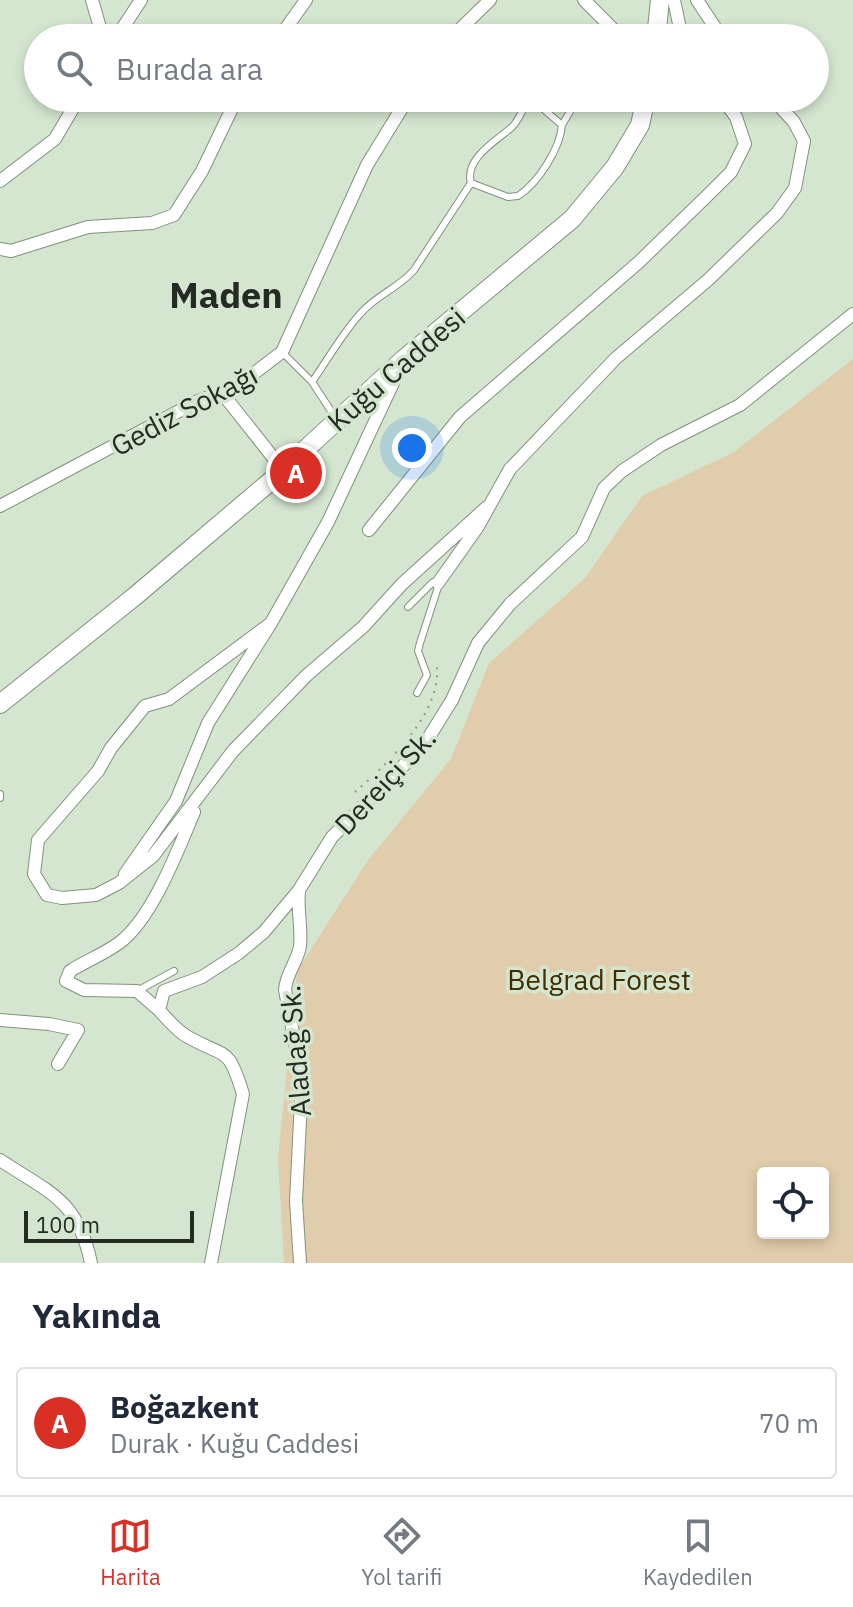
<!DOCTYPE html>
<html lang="tr">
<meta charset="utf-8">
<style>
body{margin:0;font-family:"IBM Plex Sans",sans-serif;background:#f6f6f7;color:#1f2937}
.controls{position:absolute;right:24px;bottom:24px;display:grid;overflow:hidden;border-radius:8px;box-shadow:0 4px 12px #0003}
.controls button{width:72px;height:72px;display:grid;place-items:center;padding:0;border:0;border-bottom:2px solid #e0e1e3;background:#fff;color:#1f2937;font:40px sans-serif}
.scale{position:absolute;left:24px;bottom:20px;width:170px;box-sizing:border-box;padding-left:8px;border:4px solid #242b23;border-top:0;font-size:22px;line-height:28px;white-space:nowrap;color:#242b23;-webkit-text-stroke:6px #d4e6d0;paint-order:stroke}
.you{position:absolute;left:412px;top:448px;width:28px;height:28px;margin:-20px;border:6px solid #fff;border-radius:50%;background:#1a73e8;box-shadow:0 0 0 12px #1a73e833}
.badge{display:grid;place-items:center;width:52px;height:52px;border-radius:50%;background:#d93025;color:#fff;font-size:26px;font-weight:700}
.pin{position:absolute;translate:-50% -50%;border:4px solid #fff;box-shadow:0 2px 8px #0006}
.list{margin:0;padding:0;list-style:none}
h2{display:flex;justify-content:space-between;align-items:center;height:104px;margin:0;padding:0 32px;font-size:34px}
h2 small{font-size:26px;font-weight:400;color:#747a83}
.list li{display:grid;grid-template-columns:52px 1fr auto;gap:24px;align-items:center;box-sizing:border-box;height:112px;margin:0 16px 16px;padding:0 16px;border:2px solid #e0e1e3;border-radius:8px}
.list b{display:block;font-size:30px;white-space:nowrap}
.list p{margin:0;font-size:26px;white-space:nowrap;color:#747a83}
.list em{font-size:26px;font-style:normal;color:#747a83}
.icon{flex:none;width:44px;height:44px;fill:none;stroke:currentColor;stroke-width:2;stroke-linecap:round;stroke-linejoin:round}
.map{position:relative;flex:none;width:853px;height:1263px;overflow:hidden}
.search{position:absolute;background:#fff;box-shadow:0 4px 12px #0003;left:24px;right:24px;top:24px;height:88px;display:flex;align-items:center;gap:20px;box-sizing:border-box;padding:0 28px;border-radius:44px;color:#747a83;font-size:30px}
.sheet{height:232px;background:#fff}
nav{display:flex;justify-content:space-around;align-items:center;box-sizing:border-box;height:112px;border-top:2px solid #e0e1e3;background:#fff;font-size:22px;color:#747a83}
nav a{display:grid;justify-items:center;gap:4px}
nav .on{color:#d93025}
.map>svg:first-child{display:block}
.green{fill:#e1cdab;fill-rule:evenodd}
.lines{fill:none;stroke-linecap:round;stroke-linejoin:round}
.lane-casing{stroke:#80917c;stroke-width:8}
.street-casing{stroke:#80917c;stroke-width:14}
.secondary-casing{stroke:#80917c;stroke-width:20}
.path{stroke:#8f9d8d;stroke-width:2;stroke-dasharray:2 6;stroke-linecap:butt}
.lane{stroke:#fff;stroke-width:6}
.street{stroke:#fff;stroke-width:12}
.secondary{stroke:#fff;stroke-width:18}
.labels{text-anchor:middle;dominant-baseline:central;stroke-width:7;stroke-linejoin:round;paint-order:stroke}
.street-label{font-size:28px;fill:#242b23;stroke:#d4e6d0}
.park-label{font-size:28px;fill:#422d01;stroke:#d4e6d0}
.district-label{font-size:36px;font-weight:bold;fill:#242b23;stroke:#d4e6d0}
</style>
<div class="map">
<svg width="853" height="1263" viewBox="0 0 853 1263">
<rect width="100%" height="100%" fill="#d4e6d0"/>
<path class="green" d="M853,359v904h-569l-6,-106 19,-186 71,-111 83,-101 38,-96 96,-85 57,-82 92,-44zM763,1173h60v60h-60z"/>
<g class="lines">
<defs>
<path id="lane" d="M526,104l15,3 21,18c-2,24 -24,58 -44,71l-10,1 -37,-14c-7,-25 27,-43 41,-56 6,-6 10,-16 14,-23z
M562,125l16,-27
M282,352l30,30 23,35
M312,382c16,-23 30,-48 48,-68 16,-19 39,-26 54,-44l57,-87
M408,607l25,-25 6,2 -19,59 -2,8 9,24 -10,18
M0,794v4
M137,991l37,-20"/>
<path id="street" d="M92,0l11,38
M584,0l38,38
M674,0l8,38
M697,0l25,38
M116,38l25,-38
M279,38l27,-38
M451,38l39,-38
M0,181l55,-42 24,-41
M0,249l11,2 77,-24 64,-4 22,-8 28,-44 35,-73
M222,393l61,77
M0,506l198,-105 38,-14 46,-35 85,-187 41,-67
M369,530l91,-113 179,-155 73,-71 19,-19 14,-28 -9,-27 -14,-19
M438,583l39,-55 33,-59 106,-111 92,-78 69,-67 18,-25 9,-47 -10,-19 -22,-24
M271,623l-102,76 -24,7 -34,42 -13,23 -60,69 -4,34 13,21 15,3 34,-3 23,-12 34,-27 80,-105 74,-76 56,-48 39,-43 85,-77
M125,874l51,-73 32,-78 63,-100 57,-101 72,-154
M299,892c-2,17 3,37 1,54 -2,15 -14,27 -15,44l17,90 -6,121 4,62
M159,1010l-22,-19 -53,-1 -18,-9 4,-10c16,-10 34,-17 49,-28 33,-24 59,-93 75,-131
M0,1020l49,4 29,6 -20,34
M0,1160c50,33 78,40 91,103
M211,1263l32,-169c-15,-49 -16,-35 -55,-57 -11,-6 -20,-17 -29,-27l5,-19 38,-14 37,-24 25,-21 35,-42 33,-53 92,-92 28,-45 26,-57 32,-39 72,-67 22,-49 18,-17 39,-26 79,-40 113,-91"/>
<path id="secondary" d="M656,38l4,-38
M0,704l134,-107 138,-117 132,-121 168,-140 43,-52 25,-42 6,-27"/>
</defs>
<use href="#lane" class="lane-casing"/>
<use href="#street" class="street-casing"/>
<use href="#secondary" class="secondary-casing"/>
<path class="path" d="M355,792c32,-28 86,-78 82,-125l-4,-1"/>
<use href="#lane" class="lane"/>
<use href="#street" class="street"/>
<use href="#secondary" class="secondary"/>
</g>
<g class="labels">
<g class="street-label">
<text transform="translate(396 369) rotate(-41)">Kuğu Caddesi</text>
<text transform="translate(184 410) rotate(-28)">Gediz Sokağı</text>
<text transform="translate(385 781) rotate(-47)">Dereiçi Sk.</text>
<text transform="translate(295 1051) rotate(-95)">Aladağ Sk.</text>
</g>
<g class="park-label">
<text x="599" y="979">Belgrad Forest</text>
</g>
<g class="district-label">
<text x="226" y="294">Maden</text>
</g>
</g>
</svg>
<div class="controls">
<button><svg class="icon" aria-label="locate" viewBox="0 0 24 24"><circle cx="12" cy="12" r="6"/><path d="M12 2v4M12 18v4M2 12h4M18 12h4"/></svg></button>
</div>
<div class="scale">100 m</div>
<div class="you"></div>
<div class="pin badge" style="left:296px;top:473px">A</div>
<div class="search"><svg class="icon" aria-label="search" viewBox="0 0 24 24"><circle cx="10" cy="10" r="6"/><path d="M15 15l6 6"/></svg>Burada ara</div>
</div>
<section class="sheet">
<h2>Yakında<small></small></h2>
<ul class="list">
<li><span class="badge">A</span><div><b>Boğazkent</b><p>Durak · Kuğu Caddesi</p></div><em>70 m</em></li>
</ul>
</section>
<nav>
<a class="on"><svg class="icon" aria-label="map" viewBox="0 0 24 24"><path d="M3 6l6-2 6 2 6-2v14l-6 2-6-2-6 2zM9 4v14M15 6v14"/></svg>Harita</a>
<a><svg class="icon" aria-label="directions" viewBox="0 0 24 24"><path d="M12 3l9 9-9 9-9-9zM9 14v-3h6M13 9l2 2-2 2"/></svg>Yol tarifi</a>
<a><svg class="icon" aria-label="saved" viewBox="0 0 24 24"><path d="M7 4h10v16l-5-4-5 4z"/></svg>Kaydedilen</a>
</nav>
